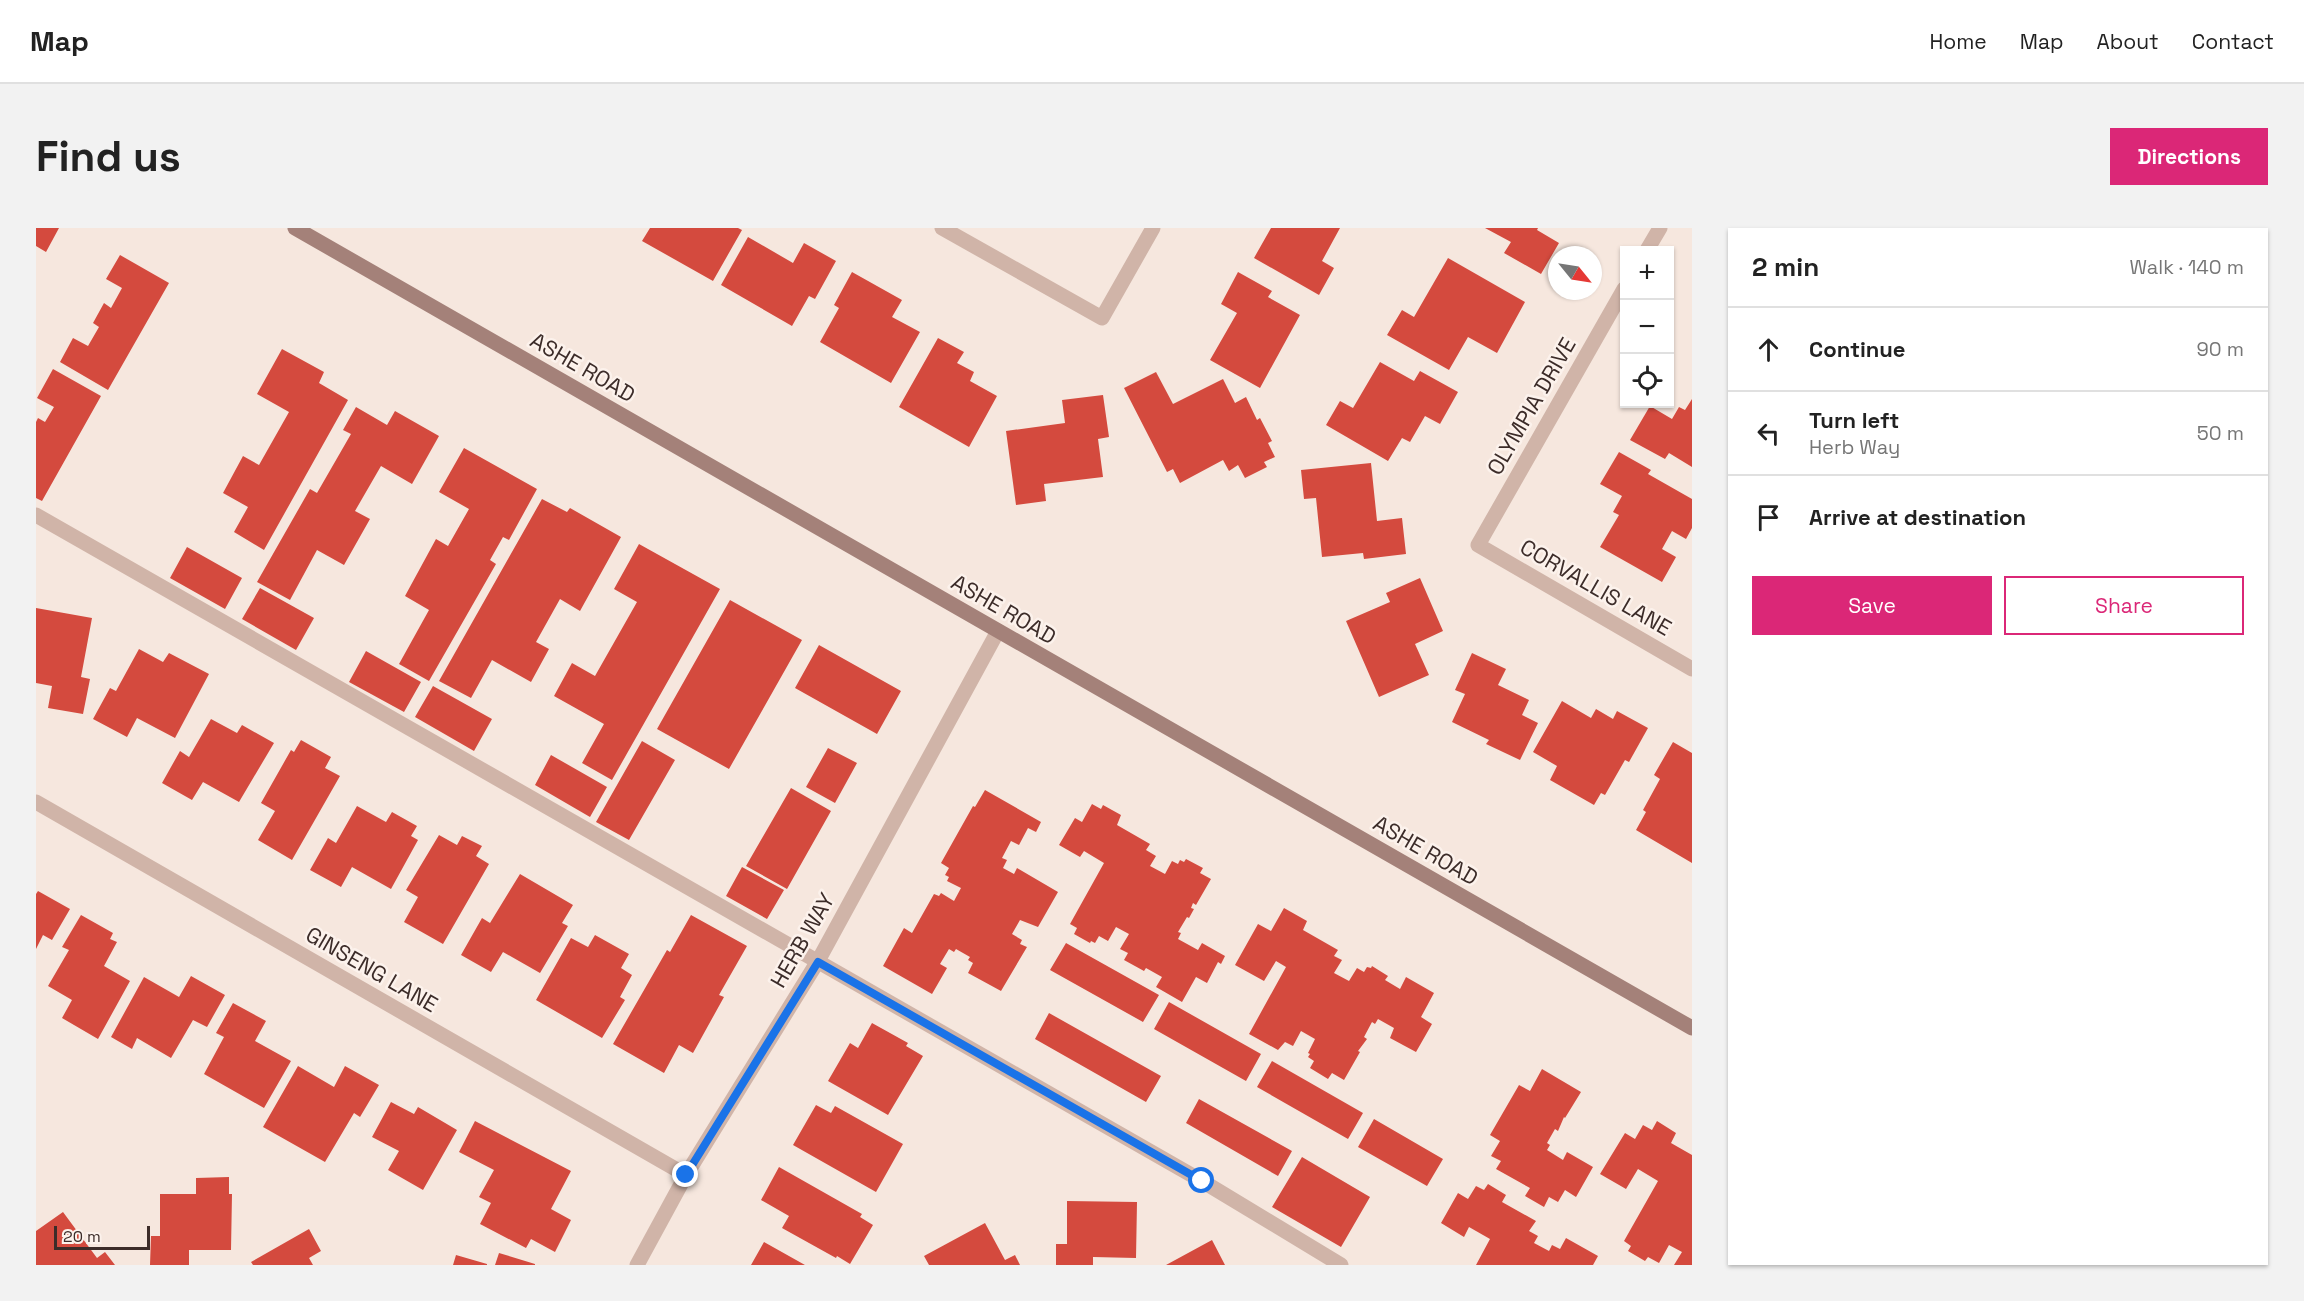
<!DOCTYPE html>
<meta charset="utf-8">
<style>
body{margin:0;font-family:"Space Grotesk",sans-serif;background:#f2f2f2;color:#222}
.controls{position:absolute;right:18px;top:18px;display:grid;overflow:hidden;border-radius:0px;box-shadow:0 2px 4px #0004}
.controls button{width:54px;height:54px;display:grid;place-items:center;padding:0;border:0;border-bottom:2px solid #e0e0e0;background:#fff;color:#222;font:30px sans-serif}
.compass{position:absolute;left:1512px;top:18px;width:54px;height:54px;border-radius:50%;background:#fff;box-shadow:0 2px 4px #0004;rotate:120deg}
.scale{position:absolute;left:18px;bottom:15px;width:96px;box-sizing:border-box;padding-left:6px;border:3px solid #3c2c29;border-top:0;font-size:16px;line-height:21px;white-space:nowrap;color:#3c2c29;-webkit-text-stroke:4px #fcf2ec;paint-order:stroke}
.stop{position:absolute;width:18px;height:18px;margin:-14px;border:4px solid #1a73e8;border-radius:50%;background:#fff}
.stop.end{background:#1a73e8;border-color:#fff;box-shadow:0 2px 6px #0008}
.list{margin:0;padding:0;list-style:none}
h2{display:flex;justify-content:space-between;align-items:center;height:78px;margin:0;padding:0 24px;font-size:26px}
h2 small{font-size:20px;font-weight:400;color:#767676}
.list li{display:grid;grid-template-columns:39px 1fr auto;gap:18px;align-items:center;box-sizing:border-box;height:84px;padding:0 24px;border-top:2px solid #e0e0e0}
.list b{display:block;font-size:22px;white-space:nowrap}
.list p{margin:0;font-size:20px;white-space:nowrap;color:#767676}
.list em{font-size:20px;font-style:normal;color:#767676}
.actions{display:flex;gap:12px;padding:18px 24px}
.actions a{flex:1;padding:14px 0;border:2px solid #db2777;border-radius:0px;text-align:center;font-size:21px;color:#db2777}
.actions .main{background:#db2777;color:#fff}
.icon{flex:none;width:33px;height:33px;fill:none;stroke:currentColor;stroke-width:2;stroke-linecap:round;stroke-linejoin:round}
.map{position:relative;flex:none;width:1656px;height:1037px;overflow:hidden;border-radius:0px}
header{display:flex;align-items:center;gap:36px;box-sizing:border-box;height:84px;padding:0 30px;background:#fff;border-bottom:2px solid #e0e0e0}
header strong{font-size:28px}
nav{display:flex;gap:33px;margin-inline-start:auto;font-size:21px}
.intro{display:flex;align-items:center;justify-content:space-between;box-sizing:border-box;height:144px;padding:0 36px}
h1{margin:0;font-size:42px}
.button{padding:15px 27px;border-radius:0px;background:#db2777;color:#fff;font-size:21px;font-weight:700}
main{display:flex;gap:36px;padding:0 36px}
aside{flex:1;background:#fff;border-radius:0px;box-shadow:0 2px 4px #0004}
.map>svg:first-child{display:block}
.building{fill:#d44a3e}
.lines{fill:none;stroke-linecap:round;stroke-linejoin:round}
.lane{stroke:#d0b4a8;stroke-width:15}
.street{stroke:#d0b4a8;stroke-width:15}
.secondary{stroke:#a48179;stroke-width:15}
.route{stroke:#1a73e8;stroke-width:8}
.labels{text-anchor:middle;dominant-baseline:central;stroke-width:5;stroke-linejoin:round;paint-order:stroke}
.street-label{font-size:22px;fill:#3c2c29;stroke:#fcf2ec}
</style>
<header>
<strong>Map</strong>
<nav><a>Home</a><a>Map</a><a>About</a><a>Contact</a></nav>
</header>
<div class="intro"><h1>Find us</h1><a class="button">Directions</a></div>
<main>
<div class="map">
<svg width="1656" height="1037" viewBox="0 0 1656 1037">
<rect width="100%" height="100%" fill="#f6e7de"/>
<path class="building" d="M0,0h23l-13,24 -10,-6z
M614,0h88l4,2 -29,51 -71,-40z
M1235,0h69l-18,33 12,7 -15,27 -65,-37z
M1449,0h53l-1,2 22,13 -18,31 -37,-21 7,-11z
M712,9l45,26 11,-20 32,18 -21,38 -6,-3 -17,30 -71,-41z
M84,27l49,28 -61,107 -48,-28 13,-24 15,8 11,-19 -6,-4 11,-20 7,5 11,-20 -16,-9z
M1412,30l77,44 -28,51 -29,-16 -19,33 -62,-35 15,-25 12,7z
M816,44l50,28 -10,17 28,15 -29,51 -71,-41 19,-34 -5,-3z
M1202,44l34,19 -4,6 32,18 -40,73 -50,-28 27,-47 -16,-9z
M902,110l26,14 -7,11 17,9 -4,9 27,15 -28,51 -70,-40z
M246,121l42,23 -5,11 29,17 -84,150 -30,-18 14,-25 -25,-14 20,-37 16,9 30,-53 -32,-18z
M1344,134l34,19 6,-10 38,21 -18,32 -15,-8 -15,26 -8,-4 -14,23 -62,-36 14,-24 13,7z
M17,141l48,27 -59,105 -6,-3v-76l2,-4 7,4 9,-15 -17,-9z
M1120,144l17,32 50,-25 12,24 11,-6 11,23 3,-2 12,23 -4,2 7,14 -11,5 3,5 -22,11 -7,-13 -9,6 -6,-11 -43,23 -7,-14 -6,3 -43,-84z
M1067,167l6,42 -11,2 5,38 -59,7 2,17 -30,4 -10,-74 59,-8 -3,-23z
M1656,171v68l-23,-14 -4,6 -35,-19 20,-34 22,13 7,-12 6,3z
M320,179l31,18 8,-14 44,25 -27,48 -31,-18 -26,45 15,8 -26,46 -27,-15 -27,50 -33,-18 53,-93 7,4 34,-59 -8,-4z
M428,220l73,41 -28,51 -6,-3 -13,23 6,4 -67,117 -30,-17 30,-54 -24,-14 31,-57 12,7 21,-37 -30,-17z
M1583,224l32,18 -3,4 44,25v29l-6,11 -14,-8 -10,18 14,8 -14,25 -62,-35 19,-32 -6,-3 9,-16 -22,-12z
M1335,235l6,58 25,-3 4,36 -42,5 -1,-6 -41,4 -6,-59 -12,1 -3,-29z
M506,271l25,13 3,-4 51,29 -41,74 -20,-12 -24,43 13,7 -18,33 -39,-22 -21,38 -32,-17z
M603,316l81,45 -108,191 -30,-17 22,-39 -50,-28 18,-33 23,13 42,-74 -23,-13z
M151,319l55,31 -17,31 -55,-31z
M1384,350l23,53 -28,13 14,31 -50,22 -33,-76 44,-19 -4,-9z
M224,360l54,30 -18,32 -54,-31z
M694,372l72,40 -73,129 -72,-40z
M0,380l56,10 -11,59 9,2 -7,35 -35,-6 4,-22 -16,-3z
M783,417l82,46 -24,43 -82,-46z
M103,421l24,13 6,-9 40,21 -34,64 -38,-20 -10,19 -34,-18 17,-31 6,3z
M330,423l55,31 -17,30 -55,-30z
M1436,425l34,16 -8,16 31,15 -7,15 16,8 -18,37 -34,-16 3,-4 -37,-18 13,-28 -10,-4z
M397,458l59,33 -18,32 -59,-34z
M1526,473l29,17 5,-9 17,10 4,-8 31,17 -19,34 -4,-2 -20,35 -4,-2 -7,12 -44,-25 7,-14 -24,-14z
M175,491l26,14 5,-8 32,18 -35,59 -36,-20 -11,18 -30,-17 18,-32 9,6z
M265,512l30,17 -6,11 15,8 -48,84 -34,-20 17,-29 -14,-8 30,-53 3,2z
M606,513l33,19 -46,80 -33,-18z
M1637,514l19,11v110l-56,-33 10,-18 -3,-2 17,-31 -6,-4z
M792,520l29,15 -22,40 -29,-16z
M515,527l56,32 -17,30 -55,-32z
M755,560l40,23 -44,78 -41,-23z
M949,562l56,32 -5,10 -8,-4 -9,17 -8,-4 -9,17 5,2 -4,8 11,6 3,-6 41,24 -20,35 -18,-7 -8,14 10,6 -2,4 7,3 -26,44 -33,-18 5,-10 -5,-3 2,-3 -14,-8 -2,3 -5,-3 -9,15 7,4 -15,26 -49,-28 21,-38 8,5 22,-39 5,2 2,-3 13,8 7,-13 -14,-7 2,-4 -4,-2 4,-7 -8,-5 32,-57 2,1z
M1056,576l9,5 2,-4 18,10 -4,10 33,19 -4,6 10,6 -6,10 15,8 7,-13 6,3 2,-4 4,2 2,-3 17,9 -3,5 11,6 -15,26 -3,-2 -2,5 3,1 -5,9 -2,-1 -9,15 3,1 -3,6 20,11 4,-7 23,13 -4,8 -3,-2 -11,21 -11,-6 -14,25 -26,-15 6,-10 -16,-9 -2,3 -20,-11 4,-7 -8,-4 9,-15 -13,-7 -8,14 -9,-5 -4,7 -4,-2 -1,2 -16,-9 3,-6 -7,-4 34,-61 -20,-12 -4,6 -21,-12 16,-27 7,4z
M321,578l29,16 6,-10 25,14 -6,10 7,4 -27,49 -39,-22 -11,20 -31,-17 18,-32 8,5z
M403,607l18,10 5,-9 20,10 -6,10 13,8 -46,80 -39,-22 14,-25 -12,-7z
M706,639l42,23 -17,29 -41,-23z
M484,646l53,31 -11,18 6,3 -28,47 -37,-21 -12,20 -30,-17 21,-37 8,5z
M2,663l32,18 -18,31 -9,-5 -7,14v-55z
M1248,680l23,13 -4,9 35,20 -4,6 8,4 -8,13 15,8 8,-13 7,4 3,-5 4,1 1,-2 16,10 -3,4 15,9 6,-12 28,16 -13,24 11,7 -16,28 -26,-14 4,-10 -16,-9 -3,5 -3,-2 -8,15 3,2 -9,12 2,1 -16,28 -12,-7 -4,6 -18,-11 4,-7 -6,-4 2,-3 -2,-1 7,-14 -14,-8 -8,15 -8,-4 -7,8 -29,-16 37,-67 -10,-6 -12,20 -29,-16 23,-41 13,7z
M45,687l32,18 -3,6 7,3 -13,24 26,15 -32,58 -36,-21 10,-18 -24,-14 21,-36 -7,-3z
M655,687l56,31 -28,49 5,2 -31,56 -14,-8 -15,28 -51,-29 54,-94 3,2z
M559,707l34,19 -8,14 11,7 -12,22 5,3 -23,38 -66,-38 35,-62 17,9z
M1030,715l93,52 -16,27 -93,-52z
M155,748l34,19 -18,32 -14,-7 -22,38 -34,-20 -5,11 -21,-12 33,-60 35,20z
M1133,774l92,52 -15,27 -92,-52z
M197,775l33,18 -11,20 36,20 -27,47 -60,-34 20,-37 -8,-4z
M1013,785l112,63 -15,26 -111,-63z
M836,795l36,20 -2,3 17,10 -35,59 -60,-34 22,-38 8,5z
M1236,833l91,52 -15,26 -91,-52z
M262,838l36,21 11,-21 34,19 -19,32 -6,-4 -29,49 -62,-35z
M1506,841l39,23 -16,26 -1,-1 -6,14 -3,-2 -8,14 3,2 -3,5 16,10 4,-8 26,15 -17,30 -11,-7 -7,12 -9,-5 -5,10 -19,-11 5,-8 -34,-19 5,-8 -10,-5 9,-15 -10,-6 29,-50 11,6z
M1163,871l93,52 -14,25 -92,-53z
M355,874l23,12 4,-7 39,23 -34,60 -35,-20 11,-19 -27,-14z
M780,877l15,8 4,-7 68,38 -27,48 -83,-47z
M1338,891l69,40 -16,27 -69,-39z
M439,893l96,50 -20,38 20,11 -16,32 -24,-13 -5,9 -46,-24 11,-21 -12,-6 15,-27 -35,-18z
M1621,893l19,12 -5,10 21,12v110h-18l8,-13 -13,-7 -10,18 -11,-6 -3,4 -17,-10 3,-5 -7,-5 34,-60 -20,-12 -12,20 -26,-15 25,-41 10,6 8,-14 9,5z
M1266,929l68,40 -29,50 -69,-40z
M743,939l83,47 -2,3 13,8 -23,39 -13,-8 -1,2 -54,-30 7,-12 -28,-16z
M193,949v17h3l-1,56h-42v15h-39l1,-29h9v-42h36v-16z
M1452,956l18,11 -4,7 34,19 -7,10 9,5 -4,7 15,8 3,-6 8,4 6,-11 32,18 -5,9h-117l14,-26 -21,-12 -5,10 -23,-14 17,-30 10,6 8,-13 8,4z
M1031,973l70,1 -1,56 -43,-1v8h-37v-21h11z
M27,984l34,46 8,-6 10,13h-79v-34z
M949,995l20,37 10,-5 5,10h-91l-5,-9z
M273,1001l12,22 -12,7 4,7h-60l-2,-3z
M1176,1012l13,25h-59z
M728,1014l41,23h-54z
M463,1025l36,11v1h-40z
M420,1027l31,9v1h-34z"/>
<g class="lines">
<path class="lane" d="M0,287l1166,666 139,84"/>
<path class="street" d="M906,0l160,90 51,-90
M1611,22l13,-22
M1588,61l-146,256 214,124
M0,574l650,373
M601,1037l49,-90 132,-214 180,-330"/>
<path class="secondary" d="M259,0l1397,800"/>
</g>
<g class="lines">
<path class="route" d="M650,947l132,-213 384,219"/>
</g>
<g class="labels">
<g class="street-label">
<text transform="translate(547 139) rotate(30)">ASHE ROAD</text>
<text transform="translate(1495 178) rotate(-60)">OLYMPIA DRIVE</text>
<text transform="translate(1560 359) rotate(30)">CORVALLIS LANE</text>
<text transform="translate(968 381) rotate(30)">ASHE ROAD</text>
<text transform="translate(1390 622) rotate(30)">ASHE ROAD</text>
<text transform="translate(766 712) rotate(-60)">HERB WAY</text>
<text transform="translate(336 741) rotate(30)">GINSENG LANE</text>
</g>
</g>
</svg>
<div class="controls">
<button>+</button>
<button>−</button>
<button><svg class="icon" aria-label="locate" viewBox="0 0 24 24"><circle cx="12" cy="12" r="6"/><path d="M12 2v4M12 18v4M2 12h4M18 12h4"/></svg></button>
</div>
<svg class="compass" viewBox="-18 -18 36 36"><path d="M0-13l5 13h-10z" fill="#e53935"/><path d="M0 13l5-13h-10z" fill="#767676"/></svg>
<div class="scale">20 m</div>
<div class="stop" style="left:1166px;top:953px"></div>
<div class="stop end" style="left:650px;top:947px"></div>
</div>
<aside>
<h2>2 min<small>Walk · 140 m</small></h2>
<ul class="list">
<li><svg class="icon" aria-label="ahead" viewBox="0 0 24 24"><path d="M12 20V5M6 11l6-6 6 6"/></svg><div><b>Continue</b></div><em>90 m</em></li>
<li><svg class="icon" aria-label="left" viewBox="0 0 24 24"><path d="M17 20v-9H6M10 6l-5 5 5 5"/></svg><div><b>Turn left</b><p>Herb Way</p></div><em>50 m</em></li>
<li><svg class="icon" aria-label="arrive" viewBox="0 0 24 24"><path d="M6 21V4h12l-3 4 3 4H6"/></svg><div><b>Arrive at destination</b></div></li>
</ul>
<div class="actions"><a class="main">Save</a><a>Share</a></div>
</aside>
</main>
